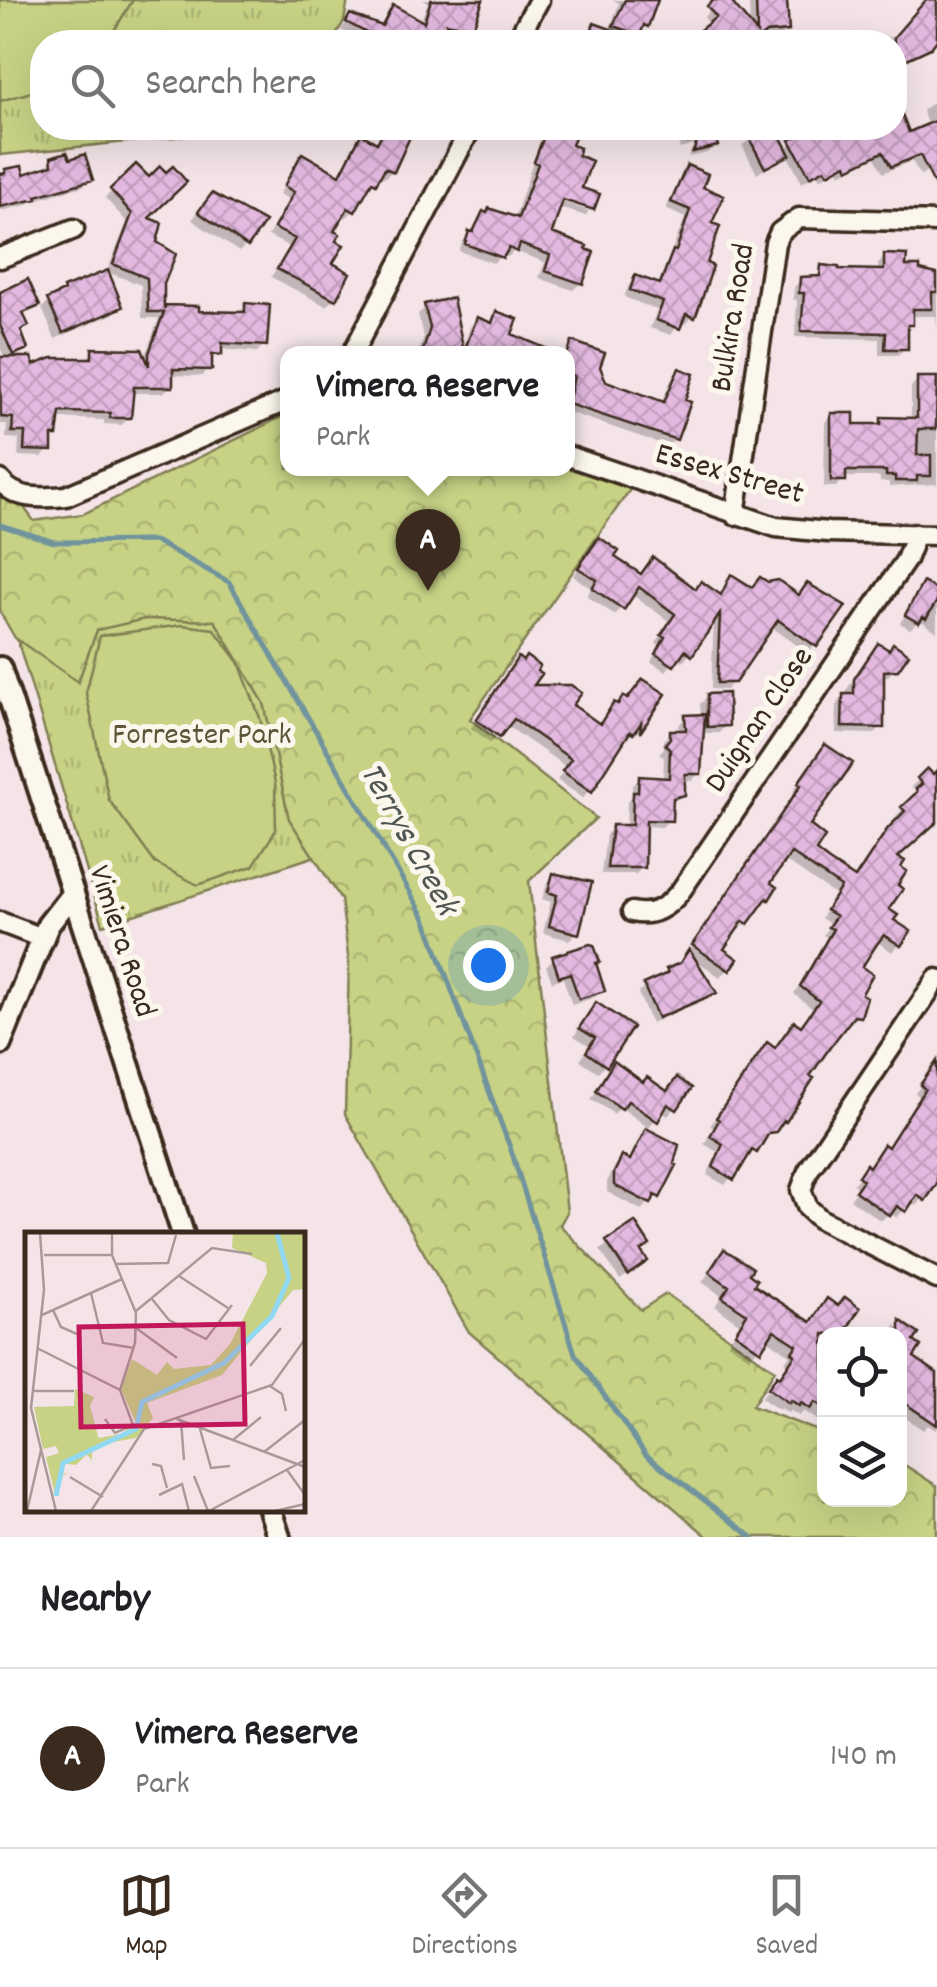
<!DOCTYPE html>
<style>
body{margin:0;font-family:Dekko,sans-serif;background:#f2f2f2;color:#202124}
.controls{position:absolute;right:30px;bottom:30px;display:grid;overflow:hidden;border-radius:20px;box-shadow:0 10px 40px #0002}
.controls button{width:90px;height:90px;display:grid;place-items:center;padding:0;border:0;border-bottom:2px solid #e0e0e0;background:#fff;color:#202124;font:50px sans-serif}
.you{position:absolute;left:488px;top:965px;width:35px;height:35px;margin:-25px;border:8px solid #fff;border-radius:50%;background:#1a73e8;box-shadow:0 0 0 15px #1a73e833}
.badge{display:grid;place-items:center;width:65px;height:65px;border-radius:50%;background:#3b2a1e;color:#fff;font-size:32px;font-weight:700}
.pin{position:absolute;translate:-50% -82px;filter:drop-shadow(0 2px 5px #0008)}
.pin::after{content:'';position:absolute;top:52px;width:35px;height:30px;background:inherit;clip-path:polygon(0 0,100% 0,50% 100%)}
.popup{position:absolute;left:280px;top:346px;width:295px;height:130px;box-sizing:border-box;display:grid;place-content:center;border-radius:20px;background:#fff;filter:drop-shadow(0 2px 8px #0005);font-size:32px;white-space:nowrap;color:#757577}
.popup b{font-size:38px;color:#202124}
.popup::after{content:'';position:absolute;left:50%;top:100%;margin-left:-20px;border:20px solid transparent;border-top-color:#fff}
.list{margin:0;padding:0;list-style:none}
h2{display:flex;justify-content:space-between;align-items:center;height:130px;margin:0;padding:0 40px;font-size:42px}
h2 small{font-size:32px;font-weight:400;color:#757577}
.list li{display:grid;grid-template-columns:65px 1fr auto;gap:30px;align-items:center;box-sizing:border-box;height:180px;padding:0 40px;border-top:2px solid #e0e0e0}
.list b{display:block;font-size:38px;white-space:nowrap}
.list p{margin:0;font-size:32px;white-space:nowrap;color:#757577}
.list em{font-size:32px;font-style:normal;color:#757577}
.icon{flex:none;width:55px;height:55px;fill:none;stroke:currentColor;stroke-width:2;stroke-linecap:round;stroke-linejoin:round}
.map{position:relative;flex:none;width:937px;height:1537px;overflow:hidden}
.search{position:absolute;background:#fff;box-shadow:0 10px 40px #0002;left:30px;right:30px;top:30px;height:110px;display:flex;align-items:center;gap:25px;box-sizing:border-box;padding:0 35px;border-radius:40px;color:#757577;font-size:38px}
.sheet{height:310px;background:#fff}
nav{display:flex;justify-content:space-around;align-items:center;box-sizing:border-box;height:140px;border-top:2px solid #e0e0e0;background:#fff;font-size:28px;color:#757577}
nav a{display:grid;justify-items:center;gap:5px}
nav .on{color:#3b2a1e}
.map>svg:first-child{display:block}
.grass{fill:url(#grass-tufts);stroke:#817e52;stroke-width:2.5}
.forest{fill:url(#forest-crowns);stroke:#817e52;stroke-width:2.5}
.garden{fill:#c7d285;stroke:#817e52;stroke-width:2.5}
.shadow{fill:#0003}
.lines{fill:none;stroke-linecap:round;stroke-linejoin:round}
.stream{stroke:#6f939d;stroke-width:5}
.building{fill:url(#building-cross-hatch);stroke:#3b2a1e;stroke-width:2.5}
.minor-casing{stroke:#3b2a1e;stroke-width:25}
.tertiary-casing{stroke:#3b2a1e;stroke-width:28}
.minor{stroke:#fbf7ec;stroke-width:18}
.tertiary{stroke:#fbf7ec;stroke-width:20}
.labels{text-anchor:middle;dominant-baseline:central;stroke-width:10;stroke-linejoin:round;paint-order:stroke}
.street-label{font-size:32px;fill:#3b2a1e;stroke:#fbf7ec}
.park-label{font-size:32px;fill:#5e5438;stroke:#fbf7ec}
.water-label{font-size:35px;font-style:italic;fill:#505653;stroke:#fbf7ec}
.inset-river{fill:none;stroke:#91d9f2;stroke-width:5}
.inset-road{fill:none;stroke:#aa9a97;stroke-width:2.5}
.view{fill:#c2185b;fill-opacity:0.15;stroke:#c2185b;stroke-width:5}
.inset-edge{fill:none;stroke:#3b2a1e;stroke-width:5}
</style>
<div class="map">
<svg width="937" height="1537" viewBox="0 0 937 1537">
<defs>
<pattern id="grass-tufts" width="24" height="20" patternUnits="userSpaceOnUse" patternTransform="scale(2.5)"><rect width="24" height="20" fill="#c7d285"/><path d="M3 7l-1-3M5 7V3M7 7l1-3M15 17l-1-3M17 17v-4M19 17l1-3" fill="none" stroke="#acb472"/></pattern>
<pattern id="forest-crowns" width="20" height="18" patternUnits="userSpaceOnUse" patternTransform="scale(2.5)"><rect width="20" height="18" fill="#c7d285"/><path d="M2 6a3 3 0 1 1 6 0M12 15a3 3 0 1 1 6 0" fill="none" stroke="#acb472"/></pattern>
<pattern id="building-cross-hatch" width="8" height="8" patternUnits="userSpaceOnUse" patternTransform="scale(2.5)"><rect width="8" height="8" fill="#e3b9df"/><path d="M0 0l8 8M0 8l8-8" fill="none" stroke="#c49fbf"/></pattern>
</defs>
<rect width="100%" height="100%" fill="#f4e4e8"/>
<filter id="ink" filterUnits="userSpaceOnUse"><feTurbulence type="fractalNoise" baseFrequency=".01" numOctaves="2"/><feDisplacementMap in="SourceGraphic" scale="20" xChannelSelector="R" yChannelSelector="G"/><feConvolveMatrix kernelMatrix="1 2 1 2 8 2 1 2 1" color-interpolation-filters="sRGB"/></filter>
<g filter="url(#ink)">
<path class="grass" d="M0,0h348l-4,21 -12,21h-290v86h150v7l-192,20z
M186,568l213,261 -296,96 -94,-313z"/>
<path class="forest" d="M288,414v54h280v-3l63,23 -161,231 126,99 -67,63 38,331 -7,13 81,85 25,-16 109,76 -23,36 72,27v67h76v-38l37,24v51h-229l-239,-205 -124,-218 4,-151 -8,-64 -52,-80 -25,-116 -49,-82 -70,-2 -48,11 -19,52 -63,-44 -15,-26v-137l34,46 49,-7z"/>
<path class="garden" d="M0,0h133l-26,42h-65v47l-42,12z
M182,625l32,4 25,33 21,56 15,65 1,47 -23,36 -55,19 -43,-22 -46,-63 -23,-107 14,-57z"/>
<path class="shadow" d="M422,0h59l-10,27 -7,7 -19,-3 3,11h-84l-23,-12 9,-13 30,11 14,-20 26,15 8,-21z
M613,0h42l-9,25 -15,16 -16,-5 -2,6h-33l15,-16 14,5 10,-28z
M719,0h8l23,28 -1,-28h36l2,30 -8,8 -22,1 -4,3h-63l20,-17 -6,-8z
M927,0h10v35l-16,19 -27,13v-25h-91l6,-6 30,4 4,-4 21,3 5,-5 27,4z
M937,100v68l-17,7 -8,-14 -29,12 -8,-16 -35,17 -2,-5 -18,10 -3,-5 -15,9 -15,-29 -30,20 -15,-29 27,-17h4l11,21 35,-21h75l14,7 20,-8 -6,-17z
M384,128h30l-22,43 -8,7 -5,-3 -26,36 -7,7 -5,-3 -10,17 3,67 -8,7 -55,-29 19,-30 -22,-11 21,-37 -10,-5 24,-38 35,21 17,-33 7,-7 13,7z
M544,128h32l-25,70 38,13 -4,5 -27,-9 -10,27 33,49 -8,7 -34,-12 6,-16 -31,-11 -6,6 -6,-2 -9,8 -34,-12 4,-10 21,-27 30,6z
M674,128h36l5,17 -8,8 -19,4 6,-12 -14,4z
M52,160l38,19 -7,7 -51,15 -5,4 -27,6v-34l7,-6 15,6 24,-8z
M136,167l9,52 9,24 8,40v30l5,-5 29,5 42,1 8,-8 18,39 -7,7 -37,-3 -18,27 -32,-1v11l-7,7h-32l-2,24 -7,8 -18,-1v-4l-47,-2 -8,32 -7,7 -24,-1 1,-17 -13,-1 1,-14h-7v-65h5l-5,-12v-53l37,11 -15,11 4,10 -7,7 6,15 -12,12 19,8 54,-7 7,-11 51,9 15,-41h-17l-1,-33 -34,-13 20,-50 -22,-24z
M688,168l21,57 -16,91 -7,8 -6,-2 -9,13 -21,-7 7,-18 -33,-13 5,-12 7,-7 21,8 28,-68 -19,-9 15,-34z
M205,203l41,42 -7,7 -47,-32z
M885,257l32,15 20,1v56l-1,-13h-26v8l-5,5v19l-7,7h-19v-16l-84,-2 2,-37 -4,-1 1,-12 7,-7 14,-1 7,-11 56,5v-9z
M49,301l71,5 -7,8 -58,25 -13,-31z
M426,307l36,44 8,-24 7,-7 11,4 9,-10 12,22 48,18h-139l6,-17 -6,-23z
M572,344l26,23 6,16 57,21 11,-26 8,-7 -5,68 -7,7 -100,-34v-58h-3z
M918,379l16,33h3v72l-48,3v-5h-9v-5h-36l-8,10h-12l1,-65 7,-7 20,11h24l6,-6h29v-33z
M592,548l48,29 54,14 25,5 12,-19 20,12 91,18 -34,46 -38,-27 -37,56 -7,8 -15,-1 3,-71 -24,36 -7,7 -6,-4 -11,14 -15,-9 8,-17 -3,-2 14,-21 -39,-28 -16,21 -28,-19 4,-8 -18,-12z
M923,585l14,8v39l-17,-12 -10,9 -10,-6z
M871,653l25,15 -8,8 -6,1 -1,50 -7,7 -38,-1 1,-30 10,-7v-7z
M511,668l18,19 41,19 29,20 27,-24 36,-8 -24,38 -4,4v-7l-11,10 -40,59 -26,-18 9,-13 -60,-42 -15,18 -20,-15z
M708,696l18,29 -7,8h-18l-2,40 -7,8 -10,-1 -2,17 -10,7 -1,16 -7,7 -18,-1 -1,41 -7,7h-35l5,-39 7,-8h13l1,-25 5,-6v-10l8,-7 23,1 1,-23 -5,-4 5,-5v-8l7,-8 8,1v-8l7,-8h15l-1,-13z
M818,755l-11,70 5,27 42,28 45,-60 -3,-4 16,-16 4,-8 -5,-5 16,-15 6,6 4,-3v52l-5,-3 -37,33 -9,53 13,34 -7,8 -16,-11 -17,27v47l-8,8 -5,-1 -39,55 -23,43 -21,19 -15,20 -3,-2 -20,28 -18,-10 11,-23 -14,-8 10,-16 -4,-2 50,-73 7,-7 7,4 26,-22 13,-19 -19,-15 33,-57 -4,-2 7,-11 -9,-6 14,-23 -51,-35 -38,63 -7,7 -4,-2 -14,22 13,10 -6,10 -8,7 -30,-21 24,37 -7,6 -56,24 -13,-30 39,-26 10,-13 109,-161 -3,-2z
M554,876l22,57 -7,7 -26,-7 8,-31 -9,-3 5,-16z
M554,958l48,32 -7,7 -23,8 -9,-27 -11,4 -6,-16z
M590,1012l15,53 -7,7 -18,-12 10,-14 -16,-10z
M614,1064l29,20 23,9 23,-4 -21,27 -7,-5 -12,17 -29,-21 -6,7 -23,-15z
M937,1066v113l-21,27 -6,-4 -13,16 -8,-5 -8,8 -31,-22 8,-11 -5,-4 33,-35 34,-52 -5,-4z
M647,1131l11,65 -17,14 -34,-18v-10l8,-16 8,-7 5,3z
M634,1226l5,26 -2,16 -17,12 -20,-30z
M725,1252l20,23 5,10 59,39 18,-22 10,6h20l-18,26h-15v22l-14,21 14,10 -1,37 -19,-13 -5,5 -8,-5 -3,2 -7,-5 -2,2 -18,-12 28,-34 -4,-2 5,-7 -24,-17 -16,20 -22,-15 12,-19 -25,-18 7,-10 -20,-14z
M896,1325l14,17v16l27,18v55l-9,-6 -5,5 -23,-16v-80h-13z"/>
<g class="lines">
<path class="stream" d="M0,525l54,17 101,-1 74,41 196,336 87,235 63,201 71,101 106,82"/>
</g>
<path class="building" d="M431,0h52l-10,28 -27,-5 4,19h-66l-38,-20 4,-8 32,12 11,-21 31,17z
M625,0h33l-10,27 -4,-2 -4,10 -27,-9z
M714,0h16l27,33 -1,-33h31l2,31 -23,2 -5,4 4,5h-80l31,-25 -9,-11z
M926,0h11v40l-6,8 -37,17v-28z
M594,23l25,9 -4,10h-28z
M895,97l14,35 28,-12v70l-17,-35 -29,12 -8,-15 -35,17 -2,-5 -18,10 -3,-5 -15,8 -20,-37 24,-12h80z
M385,128h29l-20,44 -9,-4 -9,16 -4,-2 -17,30 -7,-4 -14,23 6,3 -4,7 8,4 -11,18 17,10 -14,27 -59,-31 18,-30 -21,-11 20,-36 -10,-6 18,-33 38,22 21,-41 16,9z
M547,128h31l-6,17 8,3 -2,7 14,6 -10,27 18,6 -6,16 -31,-10 -11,33 35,13 -1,3 8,3 -11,32 -38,-13 5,-16 -30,-11 -3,8 -8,-4 -6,10 -38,-14 4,-13 4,1 10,-21 4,2 2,-5 29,10 20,-54 -4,-2z
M683,128h44l1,4 -13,3 3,11 -25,6 5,-12 -11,3z
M764,128h12l14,27 -25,13 -17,-32z
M67,152l3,7 15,-5 8,26 -57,16 1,3 -37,8v-33l6,-1 -1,-4 17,-3 2,8 28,-9 -1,-8z
M136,164l13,13 11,-11 6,6 7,-6 14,16 -38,36 13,5 -5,19 19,12 -12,30v25l2,-4 33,1v5l46,1v-9l25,2 -3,41 -45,-3v12l-10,-1v16l-39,-1v18h-39l-3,31h-21v-5l-50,-1 -3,24h-5v15l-28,-1 1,-18h-13l1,-14 -12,-1 -1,-60h31l3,8 18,-7h40v-10l50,1 7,17v-13l15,-41h-16l-1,-34 -34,-14 19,-50 -22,-25z
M687,165l21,9 -5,13 21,9 -12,27 8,3 -13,37 6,3 -12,36 -6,16 -9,-4 -6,15 -24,-9 7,-18 -33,-12 5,-15 25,9 13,-34 3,1 14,-41 -19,-8z
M212,193l53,29 -17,25 -50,-35z
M884,254l23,1 -1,11h14v4l17,4v18h-5v17h-19v16h-5v24h-23l1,-16 -85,-2 3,-38h-5l1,-16 20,-1 1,-11 18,2v2l45,1z
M108,270l15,37 -60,26 -16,-34 17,-8 -1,-3z
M28,279l12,27 -17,7 6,13 -8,4 7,19 -15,6 -13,-30v-33z
M453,298l11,54 13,-35 15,6 4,-12 22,8 -6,15 47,20h-137l8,-26 -6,-24z
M572,341l33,12 -5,14 6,14 58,21 15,-34 15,6 -9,26 6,2 -14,38 -109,-36 6,-28 -6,-2v-22z
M917,377h20l-1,52h-18l-1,26h14v21h-14v5h-22v-5h-9v-5h-40v10h-15v-68h23v11h27v-7l36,1z
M599,537l20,14 -4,6 26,17 12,-17 43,32 5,-8 20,14 10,-21 21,13 8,-10 8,5 10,-2 21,15 8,-12 39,23 -29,41 -39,-27 -43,63h-18l3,-69 -28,42 -7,-6 -11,16 -18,-12 9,-17 -4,-2 14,-21 -36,-27 -15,23 -32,-22 5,-8 -19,-12z
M923,582l14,8v11l-11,18 -3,-2 -4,6 -14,-8z
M878,643l11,7 4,-7 16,11 -11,16 -14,1v57l-42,-1 1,-33h11v-15z
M526,656l14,10 -3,5 5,3 -8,11h37l11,8 -9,12 27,19 14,-22 4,2 5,-8 4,3 16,-20 23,15 -26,39 1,-10 -8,11 -3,-2 -38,60 -30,-21 9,-12 -57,-40 -14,18 -24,-17 42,-63 5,4z
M728,693l1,33 -22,1v-33z
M705,714l-4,60h-16v21l-12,3 -1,23 -26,-1 -1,48h-38l5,-43h20l1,-33h5l1,-16 30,2 1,-29 -5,-5 5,-6v-8h16l-1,-15z
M825,744l28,19 -43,62 15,12 -9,14 13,10 26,17 33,-50 17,-17 -4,-4 16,-15 -1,-3 6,-5 -5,-6 10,-10 6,6 4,-4v52l-39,35 7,4 -4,6 6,4 -9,14 5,4 -14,20 9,6 -4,5 17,11 -10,15 -17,-11 -7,9 -15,23 11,7 -11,20 5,3 -6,20 -7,-1 -23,30 -21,30 4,2 -28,44 -2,-2 -8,12 -7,1 -12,20 -5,-3 -18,30 -21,-13 10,-23 -13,-8 9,-16 -3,-2 51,-76 8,6 19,-27 7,5 18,-25 -19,-15 33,-57 -5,-2 8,-11 -10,-6 15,-23 -50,-34 -20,30 6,4 -8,13 -2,-2 -19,26 -5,-3 -19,28 14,10 -8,12 -38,-26 109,-160 -3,-2z
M553,873l39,9 -13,52 -30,-8 8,-31 -9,-3z
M590,944l4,1 6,17 -4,1 9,28 -26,8 -9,-26 -11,4 -7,-21z
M689,949l28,44 -59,25 -15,-34 25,-11 -2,-4 14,-6z
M596,1002l37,25 -26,40 -21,-15 9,-14 -16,-10z
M614,1061l29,21 4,-5 20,14 10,-14 15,11 -15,22 -9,-6 -10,18 -30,-21 -6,8 -26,-18z
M937,1061v123l-12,17 -8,-6 -11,17 -9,-6 -7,10 -35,-25 8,-11 -5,-4 8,-12 3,3 15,-23 4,3 37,-58 -5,-4z
M646,1128l33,17 -5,19 3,1 -17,33 -5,-3 -4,9 -37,-19v-12l8,-17 8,4z
M635,1222l15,23 -9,6 7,10 -20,14 -22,-34z
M724,1249l29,19 -4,6 8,6 -3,5 57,37 16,-24 11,8 7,-9 15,11 -16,26h-20v74l-9,-6 -5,7 -9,-6 -2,3 -8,-6 -2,3 -21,-15 9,-13 3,2 15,-22 -3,-3 5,-7 -23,-15 -13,21 -26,-18 12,-19 -25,-17 7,-11 -20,-14z
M900,1320l19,14 -5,7 7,5 -7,11 23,16v52l-37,-25z"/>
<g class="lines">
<defs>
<path id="minor" d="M516,42l23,-42
M0,258l74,-29
M352,354l119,-226
M568,456l208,71 52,5 109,3
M0,480c16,21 42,18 66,16l222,-96
M735,515l40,-272 5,-11 19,-14 138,4
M632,912c22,5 35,-5 48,-20l226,-332 10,-26
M0,922l42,16
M937,979l-129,192 -7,19 7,18 12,11 117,60"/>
<path id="tertiary" d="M0,668l183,566
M0,1044l48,-119 25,-32
M270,1510l9,27"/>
</defs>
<use href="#minor" class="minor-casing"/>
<use href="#tertiary" class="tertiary-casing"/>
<use href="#minor" class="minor"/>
<use href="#tertiary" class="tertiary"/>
</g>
</g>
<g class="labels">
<g class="street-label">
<text transform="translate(735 318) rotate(-81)">Bulkira Road</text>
<text transform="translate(729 476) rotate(16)">Essex Street</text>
<text transform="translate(761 721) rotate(-56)">Duignan Close</text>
<text transform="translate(120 942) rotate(72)">Vimiera Road</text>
</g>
<g class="park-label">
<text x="202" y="737">Forrester Park</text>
</g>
<g class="water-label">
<text transform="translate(407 840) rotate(61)">Terrys Creek</text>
</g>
</g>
<g transform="translate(25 1232)">
<rect width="280" height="280" fill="#f4e4e8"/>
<path d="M50,157l19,8 -4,9 9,34 36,-7 -43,14v13l-5,-5 -24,8 -3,11 9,-1 -8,3 -6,18 -9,-37 13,-4 -3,-7 -13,3 -9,-42 40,-1z" fill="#c7d285"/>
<path d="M208,1h72v56l-12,1 -71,85 -75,28 6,15 -17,20 -40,7 -20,20 -16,-2 -5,-7 24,-4 14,-13 28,-5 15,-11 -15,-34 11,-30 25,16 10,-13 7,7 37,-4 19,-21 37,-71 -1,-10 -34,-15z" fill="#c7d285"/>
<path d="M29 198a19 19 0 1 1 38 0a19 19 0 1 1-38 0Z" fill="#c7d285"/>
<path class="inset-river" d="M31,264l7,-33 73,-34 6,-27 82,-39 48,-47 17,-38 -12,-45"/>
<path class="inset-road" d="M15,1l4,57 -13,118 25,103M0,11v50M19,23h68M91,32l52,-1 8,-28M154,44l49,32M66,61l12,50 31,5M127,67l17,21 37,19 26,-34M28,78l8,17 16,7M111,79l76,-63 40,6M17,83l80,-36M111,96l41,30M12,116l83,42M225,134l31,-38M245,154l12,8 4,17M8,159h41M80,187l10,14 18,-8 -13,-35 15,-47 1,-30 -24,-58v-22M152,187l128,48M156,189l3,39M175,197l11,39 19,-2M208,208l28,-23M239,220l41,-32M127,232l9,2 6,22M262,238l18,25M169,244l14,35M45,245l33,20M134,263l23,-11 7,27M2,279l14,-61M66,279l53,-82 128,-44 33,-46M184,279l96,-51M250,279l30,-7"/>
<path class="view" d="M218,92l2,100 -164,3 -2,-100z"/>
<rect width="280" height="280" class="inset-edge"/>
</g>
</svg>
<div class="controls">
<button><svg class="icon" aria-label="locate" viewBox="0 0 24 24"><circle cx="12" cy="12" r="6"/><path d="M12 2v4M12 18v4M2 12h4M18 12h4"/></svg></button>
<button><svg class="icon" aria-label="layers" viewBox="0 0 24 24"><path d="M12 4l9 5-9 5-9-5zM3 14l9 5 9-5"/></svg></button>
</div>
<div class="you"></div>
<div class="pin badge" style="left:428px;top:591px">A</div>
<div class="popup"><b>Vimera Reserve</b>Park</div>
<div class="search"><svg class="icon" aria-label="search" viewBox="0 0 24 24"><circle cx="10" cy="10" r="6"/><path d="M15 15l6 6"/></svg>Search here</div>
</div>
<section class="sheet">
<h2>Nearby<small></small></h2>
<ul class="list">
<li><span class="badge">A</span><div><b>Vimera Reserve</b><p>Park</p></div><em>140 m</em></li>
</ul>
</section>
<nav>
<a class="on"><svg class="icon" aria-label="map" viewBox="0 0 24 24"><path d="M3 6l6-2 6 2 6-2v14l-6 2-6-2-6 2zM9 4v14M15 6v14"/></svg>Map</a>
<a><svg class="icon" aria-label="directions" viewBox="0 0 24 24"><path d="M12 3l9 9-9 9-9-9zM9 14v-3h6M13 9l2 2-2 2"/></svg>Directions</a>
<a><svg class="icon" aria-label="saved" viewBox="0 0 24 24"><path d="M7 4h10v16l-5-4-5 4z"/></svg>Saved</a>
</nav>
